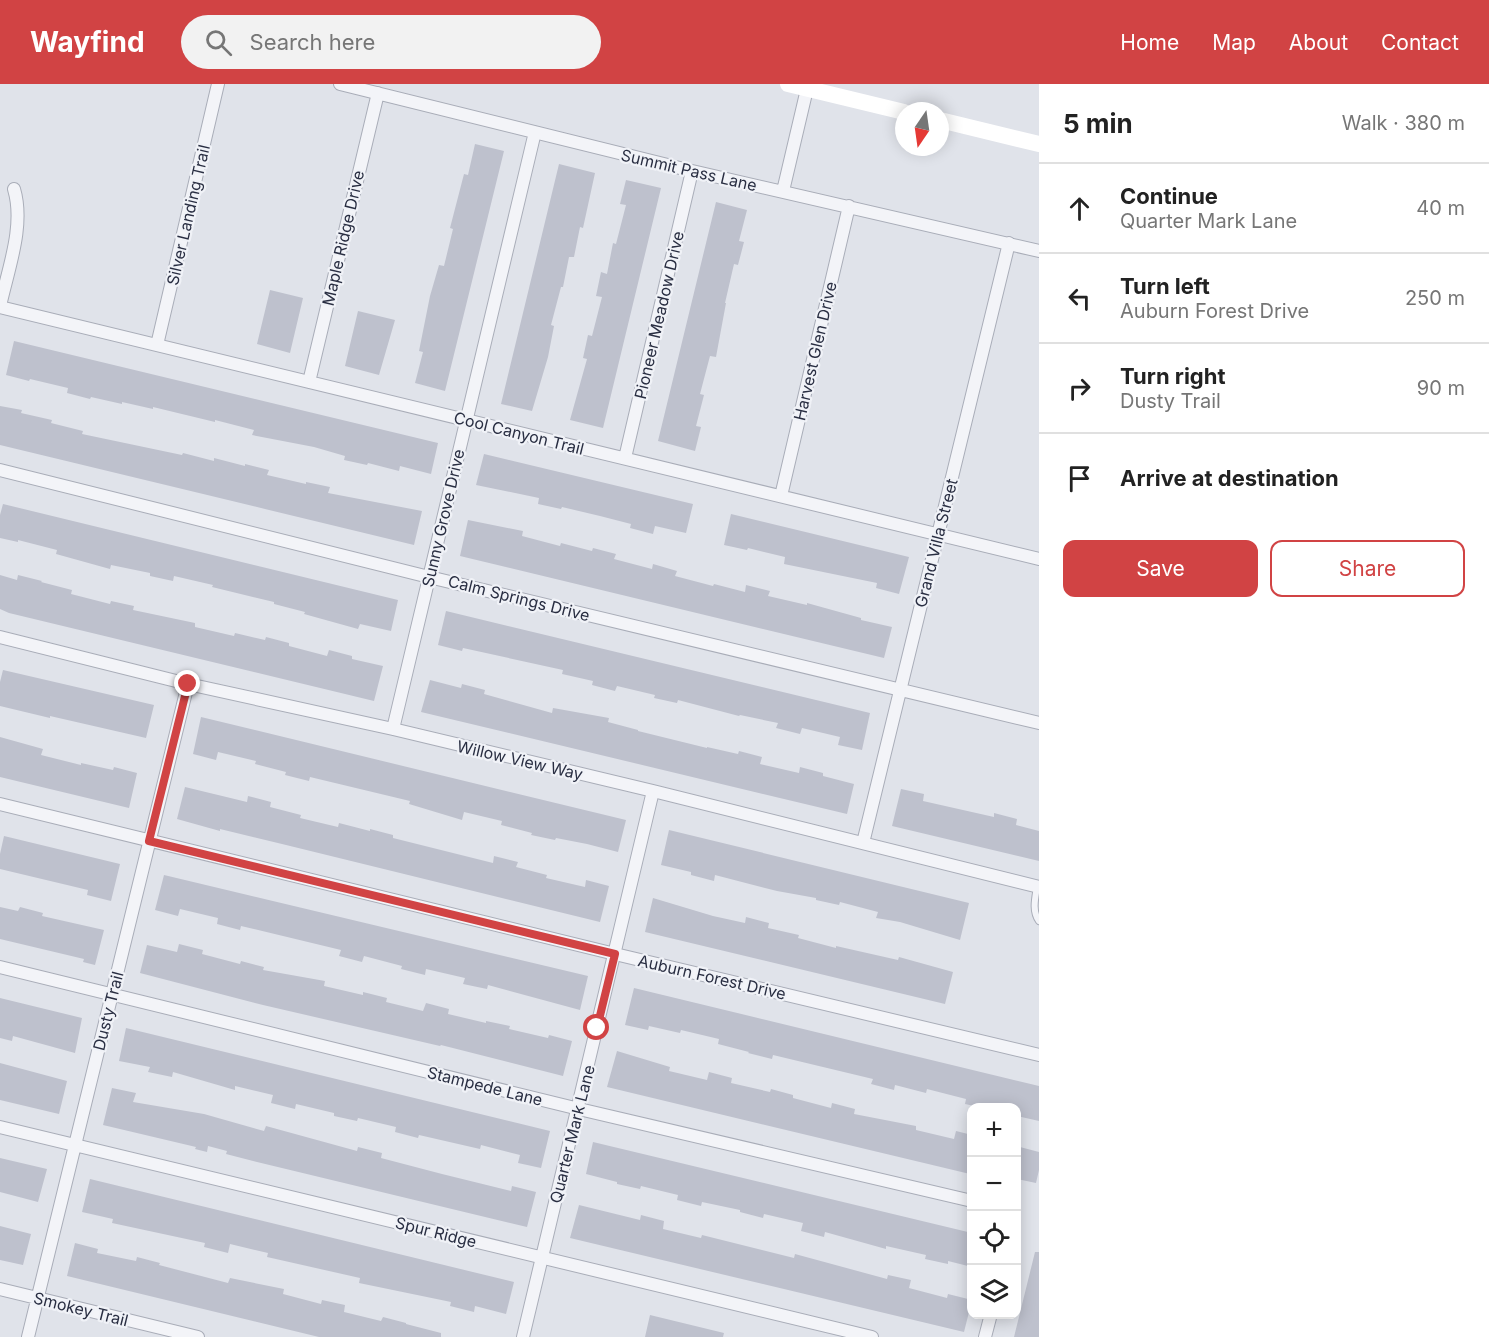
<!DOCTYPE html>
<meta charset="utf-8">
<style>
body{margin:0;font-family:Inter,sans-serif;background:#f2f2f2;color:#222}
.controls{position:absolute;right:18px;bottom:18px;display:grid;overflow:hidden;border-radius:12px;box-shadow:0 3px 15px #0003}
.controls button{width:54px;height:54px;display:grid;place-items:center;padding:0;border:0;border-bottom:2px solid #e0e0e0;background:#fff;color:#222;font:30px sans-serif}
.compass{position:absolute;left:895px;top:18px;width:54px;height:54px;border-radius:50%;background:#fff;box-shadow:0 3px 15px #0003;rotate:193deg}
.stop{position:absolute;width:18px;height:18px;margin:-14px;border:4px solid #d14344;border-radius:50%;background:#fff}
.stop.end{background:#d14344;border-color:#fff;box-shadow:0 2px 6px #0008}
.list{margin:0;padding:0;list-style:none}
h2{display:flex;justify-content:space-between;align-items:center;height:78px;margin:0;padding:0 24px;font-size:26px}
h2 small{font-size:20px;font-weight:400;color:#767676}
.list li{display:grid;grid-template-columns:39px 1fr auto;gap:18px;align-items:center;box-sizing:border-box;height:90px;padding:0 24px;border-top:2px solid #e0e0e0}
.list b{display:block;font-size:22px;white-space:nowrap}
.list p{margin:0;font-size:20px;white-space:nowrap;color:#767676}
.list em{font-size:20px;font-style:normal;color:#767676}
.actions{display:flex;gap:12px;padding:18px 24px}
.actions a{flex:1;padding:14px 0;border:2px solid #d14344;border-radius:12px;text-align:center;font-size:21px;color:#d14344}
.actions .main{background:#d14344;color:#fff}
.icon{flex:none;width:33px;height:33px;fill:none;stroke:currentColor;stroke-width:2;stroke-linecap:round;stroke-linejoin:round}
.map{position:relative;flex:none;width:1039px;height:1253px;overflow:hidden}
header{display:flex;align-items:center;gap:36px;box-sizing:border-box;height:84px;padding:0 30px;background:#d14344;color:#fff}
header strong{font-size:28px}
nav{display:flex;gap:33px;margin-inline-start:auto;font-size:21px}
.search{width:420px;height:54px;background:#f2f2f2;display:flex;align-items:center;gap:15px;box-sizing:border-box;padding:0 21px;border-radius:33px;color:#767676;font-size:22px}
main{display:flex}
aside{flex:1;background:#fff}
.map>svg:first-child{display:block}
.building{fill:#bec1cd}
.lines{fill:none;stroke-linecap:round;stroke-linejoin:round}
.lane-casing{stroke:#a9adb8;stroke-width:8}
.street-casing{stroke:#a9adb8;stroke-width:14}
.lane{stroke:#f3f4f8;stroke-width:6}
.street{stroke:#f3f4f8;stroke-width:12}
.secondary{stroke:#fff;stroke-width:16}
.route{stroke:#d14344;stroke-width:8}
.labels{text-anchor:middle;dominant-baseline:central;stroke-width:4.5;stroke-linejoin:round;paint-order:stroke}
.street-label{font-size:16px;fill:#292e42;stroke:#f0f2f7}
</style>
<header>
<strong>Wayfind</strong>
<div class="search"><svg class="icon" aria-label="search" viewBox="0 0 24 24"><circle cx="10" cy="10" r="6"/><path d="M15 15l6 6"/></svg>Search here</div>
<nav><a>Home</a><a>Map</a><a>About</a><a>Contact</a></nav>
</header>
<main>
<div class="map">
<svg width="1039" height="1253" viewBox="0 0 1039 1253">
<rect width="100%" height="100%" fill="#e0e3ea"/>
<path class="building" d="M475,60l29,7 -59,240 -30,-8 8,-31 -4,-1 11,-55 9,-31 5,1 9,-37 -3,-1 14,-54 4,1z
M559,80l36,9 -12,55 -3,-1 -6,30h-5l-6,30h-2l-10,38 3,1 -6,31 -16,54 -31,-7z
M626,96l35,8 -58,240 -33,-8 17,-61 -4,-1 5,-23 4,1 10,-39 -6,-1 5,-24 6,2 6,-31 3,1 10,-39 -6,-1z
M716,118l31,8 -8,31 5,1 -6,23 -4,-1 -9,39h1l-10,54 -6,-1 -10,38 4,1 -8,31 5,1 -6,24 -37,-10z
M270,206l33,8 -13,55 -33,-9z
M358,227l37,9 -16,55 -34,-9z
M14,257l424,102 -7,31 -31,-8 -1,5 -31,-8 -1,2 -23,-5 1,-4 -31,-9 -62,-12 2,-5 -39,-10v2l-62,-15v2l-31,-7v2l-31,-7 -1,2 -23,-6 1,-5 -38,-9 -1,2 -23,-6z
M0,322l22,4 -1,3 31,7 -1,3 32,8 -1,3 100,21 1,-2 31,8v-3l31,8v-2l24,6 -2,5 39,9v-2l24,5 -2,6 94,18 -8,34 -414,-100z
M484,370l209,50 -7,29 -31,-7 -2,8 -23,-6 1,-4 -31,-8 -38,-9 -1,2 -23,-5 1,-6 -63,-13z
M3,420l395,96 -7,31 -31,-7 -2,5 -54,-15 1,-2 -31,-8v-2l-62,-15 1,-2 -39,-9 -1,5 -23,-5v-3l-39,-8 -1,4 -54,-15 1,-4 -39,-10v2l-18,-4v-23z
M731,430l178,43 -10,37 -23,-6 1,-5 -93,-19 1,-7 -37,-9 -1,2 -23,-5z
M468,436l55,11 -1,5 38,10 1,-3 31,8 1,-3 23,6 -2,5 38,10 1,-5 24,7 -2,5 38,10 1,-2 31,8 1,-7 24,6 -2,5 39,9v-2l54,15v2l31,7 -8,31 -424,-102z
M0,491l17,5 1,-5 24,6 -1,1 31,8 -1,4 39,10 1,-3 23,5 -1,4 62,13v4l39,9 1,-3 30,7 1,-3 23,6v3l38,10 2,-6 23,6v3l31,7 -9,35 -365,-88 -9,-4z
M446,527l424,102 -8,37 -24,-5 2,-8 -38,-9 -2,6 -24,-6 2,-5 -38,-8 -1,1 -61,-16 -1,3 -23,-5 1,-3 -38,-9 -2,5 -23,-6 1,-4 -31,-7 1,-4 -100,-22 -1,3 -24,-6z
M3,586l151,35 -8,33 -96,-22v2l-50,-12v-24z
M430,596l31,8 1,-4 23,6 -1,4 68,19 1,-5 56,10 -1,4 30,8v1l69,17v-1l31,7 1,-3 23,6 -2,7 39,9 1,-6 23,6v3l31,8 -7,30 -426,-102z
M201,633l425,103 -8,32 -31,-8 -31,-6 -1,2 -24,-5 1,-2 -31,-8 1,-4 -38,-9 -2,8 -53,-16 1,-3 -100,-24 -1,4 -24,-6 1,-3 -31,-8 1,-3 -38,-9 -2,8 -23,-6z
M0,653l43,12 -2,6 40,10v-2l32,7 1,-3 23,6 -8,35 -129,-31z
M185,703l62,15 1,-6 23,6 -1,5 31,8 -1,3 38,9 1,-4 31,8v-2l23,6v3l100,25 1,-7 24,6 -2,5 31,8 -1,3 39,9 1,-7 23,6 -9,36 -318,-78 -62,-15v2l-43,-12z
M901,705l23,5 -1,7 71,16v-4l23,6 -1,6 23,6v30l-147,-35z
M669,746l300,73 -9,37 -60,-18 -24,-4 2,-6 -38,-10 -1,3 -23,-5v-2l-39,-7 -62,-16 -1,6 -23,-6v-3l-30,-7z
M4,752l116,28 -9,37 -24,-6 1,-5 -88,-21v-15z
M164,791l424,101 -8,34 -92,-25 -1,4 -24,-5 2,-6 -39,-9 -1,6 -24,-6 1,-3 -38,-10 -2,6 -23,-6 2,-6 -100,-24 -1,4 -23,-6 1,-6 -38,-9 -2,7 -23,-6z
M653,814l60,18 32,7 1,-6 23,6 -1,5 31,7 -1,3 38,10v-2l62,14 1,-3 54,15 -8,32 -300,-72z
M0,823l18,4 2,-4 23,6 -1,3 62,14 -9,35 -12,-3 1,-3 -84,-20z
M179,860l24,6 -1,4 38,10 1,-3 23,6 -1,3 62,11 -1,5 39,9v-3l24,6 -1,4 37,9 3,-8 23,6 -1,5 38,9v-2l24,5 -1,3 39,9 1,-3 23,6 -9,35 -122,-31 -1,1 -177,-41 -123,-32 7,-28 30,7z
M634,904l405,98v35l-22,-5v-9h-38l-14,-3 1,-5 -39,-10 -1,4 -31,-8 -1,5 -23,-6 2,-5 -100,-24 -1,4 -24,-6 1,-1 -31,-8 1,-5 -38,-9 -1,3 -31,-7 -1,4 -23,-5z
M0,914l82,20 -7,35 -62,-17 -1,5 -12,-3z
M126,944l424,103 -9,37 -23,-5 2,-8 -39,-10 -1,4 -61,-14 -1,3 -23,-6 1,-5 -38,-9 -1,3 -23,-5v-3l-38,-9 -1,5 -24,-6 2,-8 -38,-9v4l-62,-18 -1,5 -24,-5 2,-5 -31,-6z
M617,967l53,16 -1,4 38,9 2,-8 23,6 -1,5 39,9 1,-3 22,6v3l38,10 1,-5 23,6 -1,5 62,12v4l38,9 2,-8 16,4 -2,39 -363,-87z
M0,979l67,18 -8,33 -59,-14z
M112,1004l24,5 -3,9 71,12 60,17 2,-5 91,25 1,-4 24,6 -1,5 61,16 69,17 1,-5 24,6 -9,35 -270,-65 -31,-8 1,-3 -19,-5 -1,6 -12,-3 1,-2 -93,-22z
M593,1058l379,91v34l-24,-6v3l-23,-5 1,-4 -40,-9v3l-61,-17 -1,5 -23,-6 2,-8 -39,-9 -1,4 -23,-6v-2l-38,-8 -1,4 -24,-6 1,-5 -37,-9 -1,3 -23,-5v-2l-31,-8z
M1020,1063l19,5v18l-3,13 -19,-4v-17z
M0,1074l47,11 -9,33 -38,-10z
M90,1095l424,103 -8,32 -31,-8 -1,6 -24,-6 1,-4 -92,-19 1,-5 -93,-21 1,-4 -38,-9 -2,9 -24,-6 1,-4 -93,-20 1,-4 -31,-7z
M579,1121l61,15 1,-5 23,6 -1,8 38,9 1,-3 92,23 1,-4 92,25 1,-4 23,5 -2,8 38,10 1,-4 24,6 -8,32 -394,-94z
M0,1142l31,8 -8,31 -23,-5z
M75,1159l23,6 -1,4 39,8 1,-4 23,6 -1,2 69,18 2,-5 54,11 -1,5 38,10 1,-4 23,5 -1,7 37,9 2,-4 23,6v1l35,9v4h-122l-252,-61z
M1035,1168h4v85h-25z
M650,1231l74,18 -1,4h-78z"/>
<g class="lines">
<defs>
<path id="lane" d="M1037,803c-2,12 -5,24 2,34"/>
<path id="street" d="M340,0l352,87 347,80
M783,107l24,-102
M0,222c8,-37 25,-80 14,-117
M0,223l1039,252
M157,261l61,-261
M309,298l69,-289
M625,374l67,-287
M0,386l429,107 610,146
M781,412l68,-290
M0,553l188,47 205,45 260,62 386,96
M393,645l142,-597
M0,720l615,150 424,101
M863,759l146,-600
M0,883l579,142 393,92
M0,1043l872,210
M0,1205l198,48
M28,1253l160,-653
M523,1253l130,-546
M985,1253l6,-23"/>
</defs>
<use href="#lane" class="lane-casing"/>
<use href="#street" class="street-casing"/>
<use href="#lane" class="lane"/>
<use href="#street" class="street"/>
<path class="secondary" d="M788,0l116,28
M940,36l99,24"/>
</g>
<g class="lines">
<path class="route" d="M188,600l-39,157 466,113 -18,74"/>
</g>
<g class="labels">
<g class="street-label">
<text transform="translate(689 86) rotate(13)">Summit Pass Lane</text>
<text transform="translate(188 131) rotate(-77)">Silver Landing Trail</text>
<text transform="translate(343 154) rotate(-77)">Maple Ridge Drive</text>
<text transform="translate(659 231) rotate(-77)">Pioneer Meadow Drive</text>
<text transform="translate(815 267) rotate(-77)">Harvest Glen Drive</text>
<text transform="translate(519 349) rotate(14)">Cool Canyon Trail</text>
<text transform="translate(443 434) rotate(-77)">Sunny Grove Drive</text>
<text transform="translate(936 459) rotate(-76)">Grand Villa Street</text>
<text transform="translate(519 514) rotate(14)">Calm Springs Drive</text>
<text transform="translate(520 676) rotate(13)">Willow View Way</text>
<text transform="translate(712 893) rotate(13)">Auburn Forest Drive</text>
<text transform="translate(108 927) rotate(-76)">Dusty Trail</text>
<text transform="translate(485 1002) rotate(14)">Stampede Lane</text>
<text transform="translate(572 1050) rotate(-76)">Quarter Mark Lane</text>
<text transform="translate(436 1148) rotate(14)">Spur Ridge</text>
<text transform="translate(81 1225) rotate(14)">Smokey Trail</text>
</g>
</g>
</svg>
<div class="controls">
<button>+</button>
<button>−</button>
<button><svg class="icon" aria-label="locate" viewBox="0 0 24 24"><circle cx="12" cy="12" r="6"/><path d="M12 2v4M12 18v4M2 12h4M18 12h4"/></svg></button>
<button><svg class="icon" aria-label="layers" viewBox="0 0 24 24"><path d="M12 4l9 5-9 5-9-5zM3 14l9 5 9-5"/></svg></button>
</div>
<svg class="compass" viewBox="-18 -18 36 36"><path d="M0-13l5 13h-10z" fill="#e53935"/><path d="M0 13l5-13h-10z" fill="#767676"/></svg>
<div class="stop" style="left:597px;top:944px"></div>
<div class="stop end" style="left:188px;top:600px"></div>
</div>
<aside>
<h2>5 min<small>Walk · 380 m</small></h2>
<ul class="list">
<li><svg class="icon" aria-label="ahead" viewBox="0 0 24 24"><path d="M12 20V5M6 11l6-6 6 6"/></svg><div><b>Continue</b><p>Quarter Mark Lane</p></div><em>40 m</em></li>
<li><svg class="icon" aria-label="left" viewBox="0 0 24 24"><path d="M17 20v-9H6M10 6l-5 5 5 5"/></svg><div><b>Turn left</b><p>Auburn Forest Drive</p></div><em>250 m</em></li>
<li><svg class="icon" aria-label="right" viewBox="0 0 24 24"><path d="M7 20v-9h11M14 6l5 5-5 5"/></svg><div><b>Turn right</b><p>Dusty Trail</p></div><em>90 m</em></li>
<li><svg class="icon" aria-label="arrive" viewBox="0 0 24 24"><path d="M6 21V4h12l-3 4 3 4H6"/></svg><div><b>Arrive at destination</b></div></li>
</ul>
<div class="actions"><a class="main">Save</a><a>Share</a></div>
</aside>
</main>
